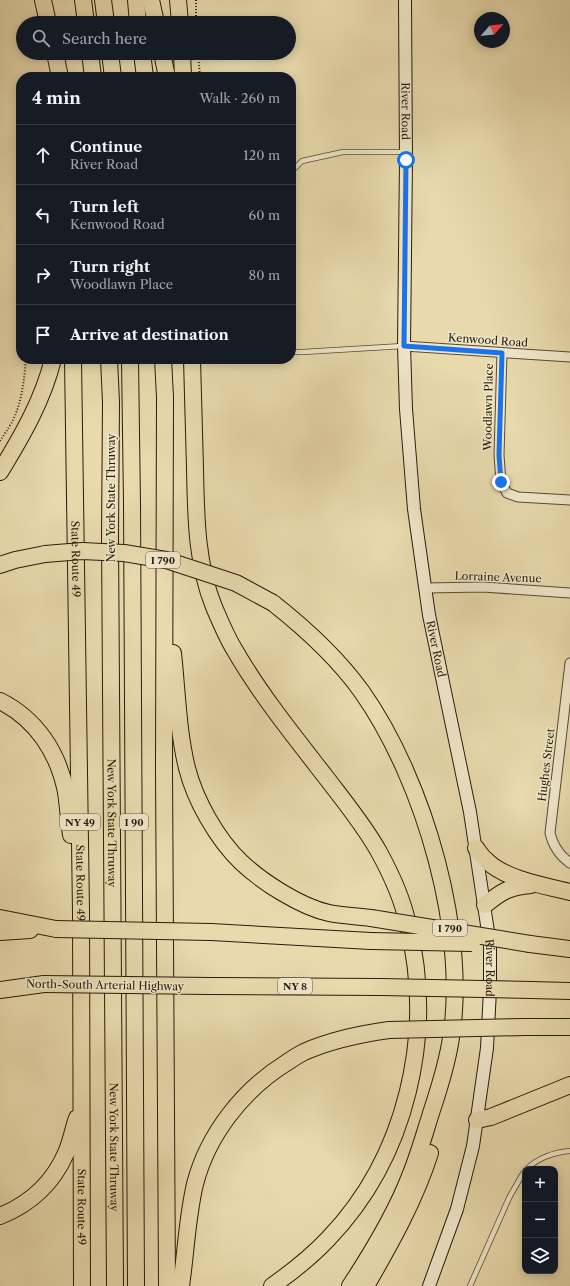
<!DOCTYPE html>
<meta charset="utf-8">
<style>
body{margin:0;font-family:"Libre Caslon Text",serif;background:#242831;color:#f1f3f6}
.controls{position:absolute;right:12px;bottom:12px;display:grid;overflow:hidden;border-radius:8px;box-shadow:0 2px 10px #0003}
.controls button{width:36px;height:36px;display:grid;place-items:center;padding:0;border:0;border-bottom:1px solid #363941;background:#171b24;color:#f1f3f6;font:20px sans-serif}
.compass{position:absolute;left:474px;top:12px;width:36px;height:36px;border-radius:50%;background:#171b24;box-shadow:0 2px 10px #0003;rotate:63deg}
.stop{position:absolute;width:12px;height:12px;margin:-9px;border:3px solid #1a73e8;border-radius:50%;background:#fff}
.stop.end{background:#1a73e8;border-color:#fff;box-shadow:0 1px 4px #0008}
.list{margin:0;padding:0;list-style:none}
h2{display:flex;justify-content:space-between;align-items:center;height:52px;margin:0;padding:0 16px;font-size:17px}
h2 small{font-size:13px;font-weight:400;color:#9ea1a6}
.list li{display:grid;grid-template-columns:26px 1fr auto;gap:12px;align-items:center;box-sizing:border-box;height:60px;padding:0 16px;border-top:1px solid #363941}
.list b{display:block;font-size:15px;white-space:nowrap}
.list p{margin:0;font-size:13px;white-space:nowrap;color:#9ea1a6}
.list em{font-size:13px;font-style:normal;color:#9ea1a6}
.icon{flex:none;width:22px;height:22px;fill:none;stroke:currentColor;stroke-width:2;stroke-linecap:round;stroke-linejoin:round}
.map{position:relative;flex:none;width:570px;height:1286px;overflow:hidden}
.search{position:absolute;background:#171b24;box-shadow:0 2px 10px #0003;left:16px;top:16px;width:280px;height:44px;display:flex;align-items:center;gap:10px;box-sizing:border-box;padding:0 14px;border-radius:22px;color:#9ea1a6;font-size:15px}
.panel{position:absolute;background:#171b24;box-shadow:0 2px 10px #0003;left:16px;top:72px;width:280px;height:292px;border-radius:16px}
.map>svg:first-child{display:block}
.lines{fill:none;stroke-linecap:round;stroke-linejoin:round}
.service-casing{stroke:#574c34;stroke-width:6}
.minor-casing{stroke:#574c34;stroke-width:11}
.secondary-casing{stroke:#271c0c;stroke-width:14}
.motorway-casing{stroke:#271c0c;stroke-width:18}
.path{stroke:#271c0c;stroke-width:2;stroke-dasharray:1 2;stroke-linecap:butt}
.service{stroke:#f0e7ca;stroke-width:4.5}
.minor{stroke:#f0e7ca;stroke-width:9}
.secondary{stroke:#f0e7ca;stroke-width:12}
.motorway{stroke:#e8daad;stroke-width:16}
.motorway-bridge-casing{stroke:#271c0c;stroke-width:18;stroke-linecap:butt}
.motorway-bridge{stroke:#e8daad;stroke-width:16}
.route{stroke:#1a73e8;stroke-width:5}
.labels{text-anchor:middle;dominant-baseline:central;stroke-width:3;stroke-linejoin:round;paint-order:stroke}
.shield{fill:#f0e7ca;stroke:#635945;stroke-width:1}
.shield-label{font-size:10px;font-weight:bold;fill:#271c0c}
.street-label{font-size:11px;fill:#271c0c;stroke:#f0e7ca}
</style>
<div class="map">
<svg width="570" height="1286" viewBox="0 0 570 1286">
<rect width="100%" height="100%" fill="#e8daad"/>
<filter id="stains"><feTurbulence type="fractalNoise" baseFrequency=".005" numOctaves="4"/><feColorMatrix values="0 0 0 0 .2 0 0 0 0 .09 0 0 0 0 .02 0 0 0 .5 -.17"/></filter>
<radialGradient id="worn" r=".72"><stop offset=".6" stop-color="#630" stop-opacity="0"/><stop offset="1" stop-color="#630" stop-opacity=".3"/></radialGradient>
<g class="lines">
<defs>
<path id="service" d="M291,172l11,-11 41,-9h62
M291,352h12l100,-6
M527,1169c10,-11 28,-17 43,-18
M470,1286l39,-88 13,-23 3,-4"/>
<path id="minor" d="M404,346l166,11
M502,353l-3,102 2,27 6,11 11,4 52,3
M425,588l58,-1 87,6
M570,663l-20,170c3,13 9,22 20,30"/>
<g id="secondary">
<path id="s1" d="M405,0l1,160 -2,186 2,63 8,100 15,106 41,197 20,133v45l-3,58 -14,98 -16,63 -28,77"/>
</g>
<g id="motorway">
<path d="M43,0l5,23"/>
<path d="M83,0l3,23"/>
<path d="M103,0l3,23"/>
<path d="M136,0l2,23"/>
<path d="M151,0l5,23"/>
<path d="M178,0l2,23"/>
<path d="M55,53l5,24"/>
<path d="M90,53l3,24"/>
<path d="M110,53l3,24"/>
<path d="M142,53l3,24"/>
<path d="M162,53l5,24"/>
<path d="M182,53l1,24"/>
<path id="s2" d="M73,359l8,552 1,375"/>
<path id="s3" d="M109,359l2,43 -1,137 5,747"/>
<path d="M130,359l2,145 4,782"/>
<path d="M163,359l2,38 -1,371 3,518"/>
<path d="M192,359c1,36 2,73 3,109 1,47 1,95 19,139 6,14 12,29 20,42 26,45 59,86 91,127 19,25 39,49 54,76 12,22 24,48 29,73 27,109 -1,232 -80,314 -17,18 -36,33 -56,47"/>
<path d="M0,472c22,-36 43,-72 53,-113"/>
<path d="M0,565l15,-5 30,-6"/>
<path d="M273,603c33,26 64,54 89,89 62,88 108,244 88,352 -4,22 -11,45 -18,66 -7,22 -13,44 -22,66 -15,39 -37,75 -60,110"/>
<path d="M173,653c4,37 5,79 14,115 8,32 30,71 54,94 21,20 60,45 88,51 14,3 29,3 42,5"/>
<path d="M0,701c36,18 58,51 66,91 2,14 3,29 5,43"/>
<path d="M476,848c3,4 6,9 10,12 18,19 59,26 84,32"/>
<path d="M485,905c17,-14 24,-18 46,-20"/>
<path d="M0,918l56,11"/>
<path d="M0,932l30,-2"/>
<path d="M211,932l160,9"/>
<path d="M530,944l40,5"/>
<path d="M210,986l171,1"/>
<path d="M0,990l44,-6"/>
<path d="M531,990l39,1"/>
<path d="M525,1027h45"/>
<path d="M477,1120l14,-3 79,-32"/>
<path d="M0,1216c30,-12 53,-33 66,-63 5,-11 7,-24 11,-35"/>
<path d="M181,1286c5,-34 6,-68 14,-102 13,-50 48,-94 91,-121 6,-4 12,-8 18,-11 27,-12 56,-18 85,-22"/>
<path d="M366,1286c25,-43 49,-86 64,-133"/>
</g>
</defs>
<use href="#service" class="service-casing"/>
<use href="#minor" class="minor-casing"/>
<use href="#secondary" class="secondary-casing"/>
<use href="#motorway" class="motorway-casing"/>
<path class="path" d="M196,0v23
M198,53l2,24
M0,441c4,-6 8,-12 12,-19 10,-19 12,-42 14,-63"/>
<use href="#service" class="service"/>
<use href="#minor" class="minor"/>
<use href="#secondary" class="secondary"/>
<use href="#motorway" class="motorway"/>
<defs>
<path id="motorway-bridge" d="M45,554l37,-3 42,2 42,7 70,23 37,20
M371,918l159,26
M56,929l155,3
M371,941l101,2
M44,984l166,2
M381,987l150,3
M389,1030l136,-3"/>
</defs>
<use href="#motorway-bridge" class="motorway-bridge-casing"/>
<use href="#motorway-bridge" class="motorway-bridge"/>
</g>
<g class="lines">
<path class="route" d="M406,160l-2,186 98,7 -3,102 2,27"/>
</g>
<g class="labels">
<g class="shield">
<rect x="146" y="552" width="34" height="16" rx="3"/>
<rect x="60" y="814" width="40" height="16" rx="3"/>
<rect x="120" y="814" width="28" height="16" rx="3"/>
<rect x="433" y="920" width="34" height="16" rx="3"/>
<rect x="278" y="978" width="34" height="16" rx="3"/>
</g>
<g class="shield-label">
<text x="163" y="560">I 790</text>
<text x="80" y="822">NY 49</text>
<text x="134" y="822">I 90</text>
<text x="450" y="928">I 790</text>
<text x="295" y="986">NY 8</text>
</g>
<g class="street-label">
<text stroke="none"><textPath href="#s1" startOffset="111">River Road</textPath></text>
<text transform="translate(488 340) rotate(4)">Kenwood Road</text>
<text transform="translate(488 407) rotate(-89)">Woodlawn Place</text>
<text transform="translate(111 498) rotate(-90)">New York State Thruway</text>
<text stroke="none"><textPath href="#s2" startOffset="200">State Route 49</textPath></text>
<text transform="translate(498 577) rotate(2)">Lorraine Avenue</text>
<text stroke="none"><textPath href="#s1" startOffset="651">River Road</textPath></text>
<text transform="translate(546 765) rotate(-83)">Hughes Street</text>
<text stroke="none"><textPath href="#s3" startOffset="464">New York State Thruway</textPath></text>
<text stroke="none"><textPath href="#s2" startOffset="524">State Route 49</textPath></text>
<text stroke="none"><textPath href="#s1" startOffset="975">River Road</textPath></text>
<text transform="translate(105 985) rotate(1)">North-South Arterial Highway</text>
<text stroke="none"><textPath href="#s3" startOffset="788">New York State Thruway</textPath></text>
<text stroke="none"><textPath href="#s2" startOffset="848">State Route 49</textPath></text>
</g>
</g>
<rect width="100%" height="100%" filter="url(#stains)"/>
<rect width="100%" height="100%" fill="url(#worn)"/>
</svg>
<div class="controls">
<button>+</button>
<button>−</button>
<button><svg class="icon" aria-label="layers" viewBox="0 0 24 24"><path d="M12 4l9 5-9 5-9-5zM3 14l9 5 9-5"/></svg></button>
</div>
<svg class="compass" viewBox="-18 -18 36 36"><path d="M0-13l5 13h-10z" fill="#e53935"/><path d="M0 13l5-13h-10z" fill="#9ea1a6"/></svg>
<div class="stop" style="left:406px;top:160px"></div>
<div class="stop end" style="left:501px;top:482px"></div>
<div class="search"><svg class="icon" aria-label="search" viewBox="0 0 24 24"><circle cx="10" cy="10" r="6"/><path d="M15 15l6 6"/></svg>Search here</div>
<section class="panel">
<h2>4 min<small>Walk · 260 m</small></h2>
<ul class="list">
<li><svg class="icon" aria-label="ahead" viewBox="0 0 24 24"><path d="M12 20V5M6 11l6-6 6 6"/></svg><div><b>Continue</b><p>River Road</p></div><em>120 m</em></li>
<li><svg class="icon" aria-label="left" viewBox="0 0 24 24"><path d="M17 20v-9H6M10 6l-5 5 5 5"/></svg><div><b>Turn left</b><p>Kenwood Road</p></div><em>60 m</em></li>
<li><svg class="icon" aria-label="right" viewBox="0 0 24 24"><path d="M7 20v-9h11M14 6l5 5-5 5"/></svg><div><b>Turn right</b><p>Woodlawn Place</p></div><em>80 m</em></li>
<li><svg class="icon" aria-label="arrive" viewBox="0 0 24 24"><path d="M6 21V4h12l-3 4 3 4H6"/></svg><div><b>Arrive at destination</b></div></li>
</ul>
</section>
</div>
